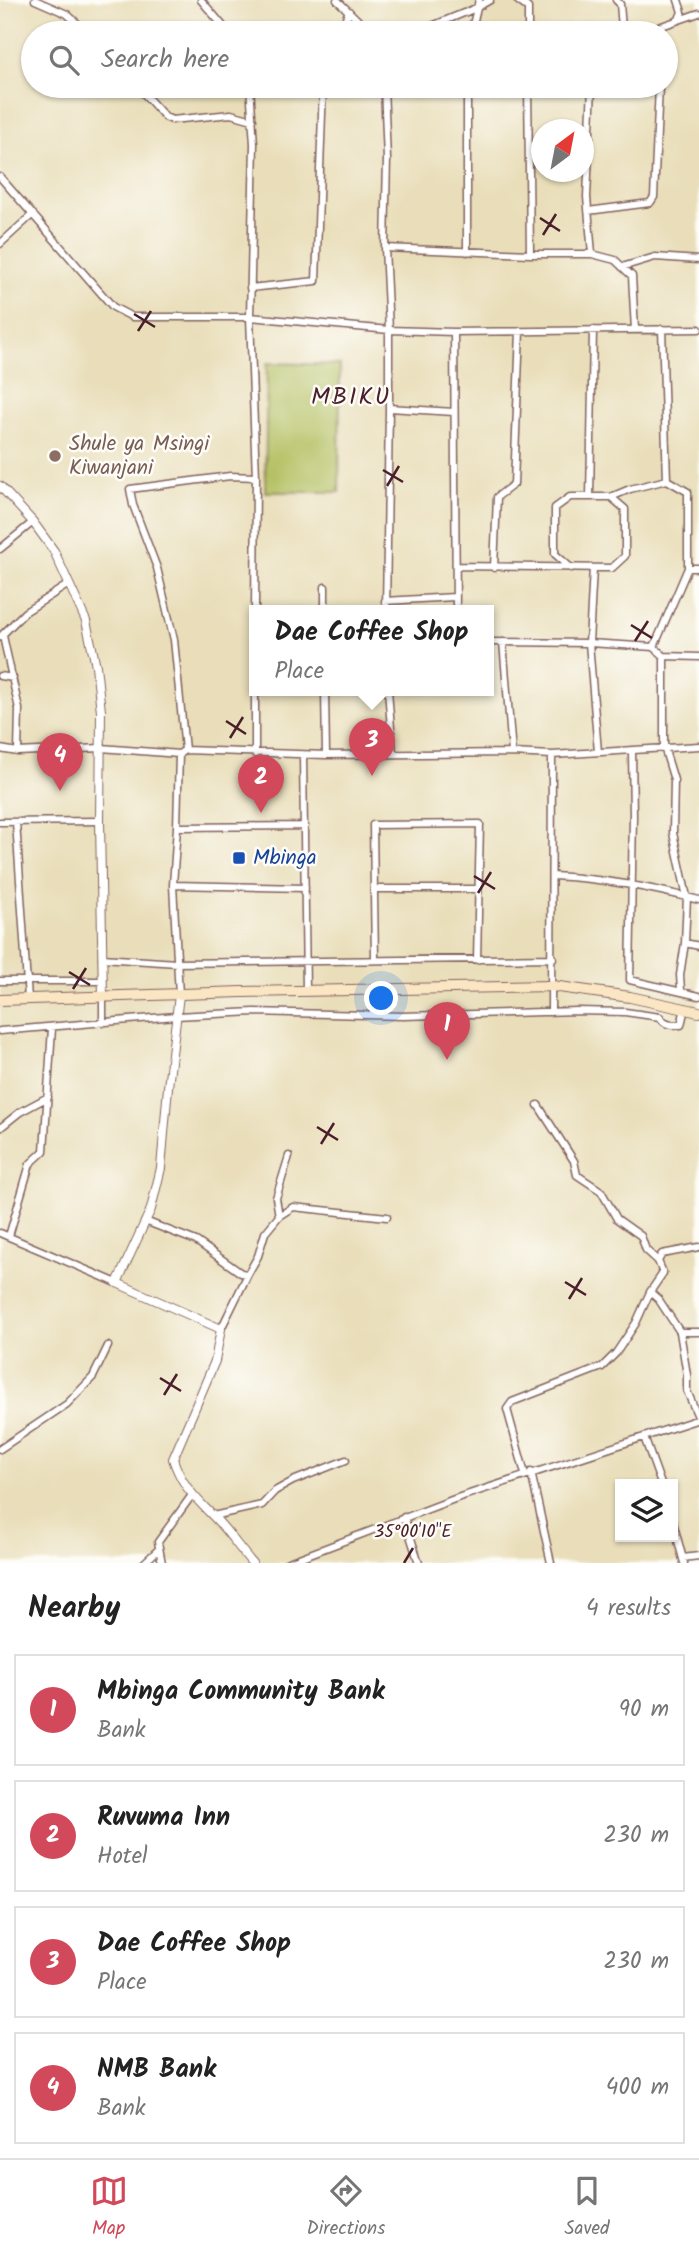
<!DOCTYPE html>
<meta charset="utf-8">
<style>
body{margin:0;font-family:Kalam,sans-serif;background:#f2f2f2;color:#222}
.controls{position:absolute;right:21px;bottom:21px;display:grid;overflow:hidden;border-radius:0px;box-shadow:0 2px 5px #0004}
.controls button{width:63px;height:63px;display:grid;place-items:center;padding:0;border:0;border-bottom:2px solid #e0e0e0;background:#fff;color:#222;font:35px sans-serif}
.compass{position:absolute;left:531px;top:119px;width:63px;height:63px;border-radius:50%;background:#fff;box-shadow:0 2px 5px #0004;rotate:32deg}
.you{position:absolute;left:382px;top:999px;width:24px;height:24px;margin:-18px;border:5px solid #fff;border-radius:50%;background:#1a73e8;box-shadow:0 0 0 10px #1a73e833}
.badge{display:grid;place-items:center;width:46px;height:46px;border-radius:50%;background:#d1495b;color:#fff;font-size:23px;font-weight:700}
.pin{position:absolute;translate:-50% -58px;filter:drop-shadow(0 2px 4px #0008)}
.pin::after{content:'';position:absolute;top:37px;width:24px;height:21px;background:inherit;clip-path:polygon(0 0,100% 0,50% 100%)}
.popup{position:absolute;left:249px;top:605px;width:245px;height:91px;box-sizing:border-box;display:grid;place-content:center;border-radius:0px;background:#fff;filter:drop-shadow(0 2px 5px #0005);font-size:23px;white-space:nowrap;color:#767676}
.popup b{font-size:26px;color:#222}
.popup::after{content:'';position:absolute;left:50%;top:100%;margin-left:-14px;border:14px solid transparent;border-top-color:#fff}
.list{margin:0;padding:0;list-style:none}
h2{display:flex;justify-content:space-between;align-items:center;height:91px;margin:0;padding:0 28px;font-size:30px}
h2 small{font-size:23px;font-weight:400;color:#767676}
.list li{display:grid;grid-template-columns:46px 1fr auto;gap:21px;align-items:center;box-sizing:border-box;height:112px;margin:0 14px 14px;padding:0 14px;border:2px solid #e0e0e0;border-radius:0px}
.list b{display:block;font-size:26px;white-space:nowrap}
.list p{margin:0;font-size:23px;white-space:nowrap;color:#767676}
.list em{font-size:23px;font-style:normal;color:#767676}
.icon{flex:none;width:38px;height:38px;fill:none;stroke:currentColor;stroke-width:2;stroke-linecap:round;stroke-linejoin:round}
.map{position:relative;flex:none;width:699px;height:1563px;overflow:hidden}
.search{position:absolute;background:#fff;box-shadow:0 2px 5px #0004;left:21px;right:21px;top:21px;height:77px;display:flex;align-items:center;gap:18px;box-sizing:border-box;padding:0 24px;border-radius:38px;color:#767676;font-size:26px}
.sheet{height:595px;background:#fff}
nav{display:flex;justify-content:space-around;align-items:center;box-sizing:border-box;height:98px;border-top:2px solid #e0e0e0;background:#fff;font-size:19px;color:#767676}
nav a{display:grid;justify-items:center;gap:4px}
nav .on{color:#d1495b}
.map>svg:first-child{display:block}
.green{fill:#b4c062;stroke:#7f7046;stroke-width:2}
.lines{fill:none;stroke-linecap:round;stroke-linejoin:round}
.minor-casing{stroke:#82625d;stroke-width:9}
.tertiary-casing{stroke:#82625d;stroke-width:10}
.secondary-casing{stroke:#82625d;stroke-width:12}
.minor{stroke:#fff;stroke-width:6}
.tertiary{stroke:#fff;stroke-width:8}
.secondary{stroke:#fbe6c4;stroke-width:10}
.ticks{fill:none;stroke:#4a1f2b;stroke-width:2.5}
.education-dot{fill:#8d6e63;stroke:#fdfcf7;stroke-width:2.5}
.transit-dot{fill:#1a4fb4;stroke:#fdfcf7;stroke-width:2.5}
.labels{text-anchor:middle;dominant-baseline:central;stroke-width:5;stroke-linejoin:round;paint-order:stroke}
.education-label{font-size:21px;fill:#785e54;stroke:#fdfcf7;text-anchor:start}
.transit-label{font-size:21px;fill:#164399;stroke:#fdfcf7;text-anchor:start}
.quarter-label{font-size:24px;letter-spacing:2px;fill:#4a1f2b;stroke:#fdfcf7}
.ticks-label{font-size:18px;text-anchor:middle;fill:#4a1f2b;stroke:#fdfcf7;stroke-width:5;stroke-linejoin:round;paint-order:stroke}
</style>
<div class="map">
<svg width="699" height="1563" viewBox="0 0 699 1563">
<rect width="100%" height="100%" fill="#fdfcf7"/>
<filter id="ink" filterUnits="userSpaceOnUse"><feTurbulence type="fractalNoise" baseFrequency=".0143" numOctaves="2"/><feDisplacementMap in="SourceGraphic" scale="14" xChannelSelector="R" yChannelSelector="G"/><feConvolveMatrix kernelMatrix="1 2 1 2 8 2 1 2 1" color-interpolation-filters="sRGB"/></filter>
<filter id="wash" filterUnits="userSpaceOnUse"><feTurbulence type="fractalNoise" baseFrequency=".00686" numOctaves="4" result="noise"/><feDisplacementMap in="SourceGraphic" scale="28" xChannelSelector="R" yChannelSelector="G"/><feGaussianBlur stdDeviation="1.57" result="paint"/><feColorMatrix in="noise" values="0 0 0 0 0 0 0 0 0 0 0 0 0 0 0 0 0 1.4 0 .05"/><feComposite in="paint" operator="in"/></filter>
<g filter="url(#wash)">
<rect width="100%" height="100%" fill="#e9deb9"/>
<path class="green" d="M267,363l73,2 -1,127h-74z"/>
</g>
<g filter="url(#ink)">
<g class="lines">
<defs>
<path id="minor" d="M35,0l32,14 21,19
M201,0l28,33
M337,0l34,33
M517,0l11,8v25
M616,0l4,4 2,24
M678,0l4,12 -3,7
M653,29l46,-16
M339,33l10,-22
M415,33l61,-25 14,-8
M471,33l8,-33
M609,33l13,-5 31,1 1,4
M137,86l28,31 7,3 59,-6 22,6
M250,86l4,58 -4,173 6,160 -1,133
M384,86l3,73 -2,89 4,82v78l-3,202
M528,86l2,168
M592,86l-5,111 5,57
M0,177l113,130 19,10h118l139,13 65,2 245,-3
M588,211l62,-8 4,-6 5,-111
M0,244l33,-30
M385,248l145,6h62l23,6 17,16 3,54
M467,252v-166
M622,267l33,-10 44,3
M250,288l66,-7 7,-195
M454,332l2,278
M389,408l65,4
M590,497l3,-167
M611,497l19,-8 37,-9 -5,-151
M0,549l33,-27
M457,566l155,2 13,-12v-47l-14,-12h-41l-15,11v46l16,14
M494,568l3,-71 17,-13 6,-153
M593,568l-4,75 9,109
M688,568h11
M325,587v23
M385,601l70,-4
M3,636l16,73 -1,43
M0,637l25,-25 44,-28
M489,642l100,1 65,4 10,9 35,1
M503,642l9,111
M654,647l34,-79v-76l-21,-12
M664,656v91l10,33 -1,53 14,64 -2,46 -5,32 1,15
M0,676l13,2
M255,690v64
M325,690l1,65
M388,690l5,64
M0,749l18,3 83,-4 78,6 6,-4 141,5 186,-2 40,2 147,-9
M185,750l-11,-110 -17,-72 -24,-63 -3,-16 100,-13 26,1
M632,752l1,64 -3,164 69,16
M179,754l-2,73 -4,58 6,110
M303,755l3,236
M0,822l100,-1
M16,822l12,177
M177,827l128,-1
M553,876c53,3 95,11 146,24
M173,885l132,3
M374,889h103
M685,943l14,3
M102,958l75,5 376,-5
M375,960l-2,-135 107,-1 -3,136
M0,981h102
M103,997v26
M551,1012l1,-257
M0,1031l176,-15 78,-4 149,4 174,-5 48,1 35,5c5,9 12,8 21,8l4,-17
M0,1128l20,-16 28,-15
M279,1216l-3,-18 13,-42
M145,1221l51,20 45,32 7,1 10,-18 7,-23 14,-17 14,-9 94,10
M0,1233l117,50
M9,1236l21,-72 14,-13 8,-123
M658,1261l4,-7 37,-7
M650,1292l9,8 21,32 7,43v16l12,28
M221,1329l27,-55
M680,1332h19
M644,1437l17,47
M0,1449l67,-45 26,-27 15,-31
M531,1472l20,91
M525,1474l-18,-65 5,-7 90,-35 14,-14 20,-30 14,-31 13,-19 -5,-12 -12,-11 -5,-14 -24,-17 -16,-28 -24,-16 -3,-14 -36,-56
M213,1516l49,-11 13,-14 18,-10 53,-21
M404,1517l15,46
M673,1522l11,41
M683,1558l16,-2
M144,1563l15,-14
M162,1563l-4,-21 34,-47
M286,1563l171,-65 242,-79"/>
<path id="tertiary" d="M0,486l33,36 21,29 32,70 10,45 5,45 -1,110 3,176
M179,995l-11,92 -7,81 -10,41 -34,74 104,46 -6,32 -42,98c9,27 21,37 40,57 14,14 26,32 39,47"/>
<path id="secondary" d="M0,1000l242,-8 310,-6 78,11 69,15"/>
</defs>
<use href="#minor" class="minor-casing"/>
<use href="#tertiary" class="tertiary-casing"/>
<use href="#secondary" class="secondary-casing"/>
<use href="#minor" class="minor"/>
<use href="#tertiary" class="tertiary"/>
<use href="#secondary" class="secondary"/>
</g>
</g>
<path class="ticks" d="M540,218l20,13M543,235l13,-21M134,314l21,13M138,331l13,-20M383,470l20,12M387,486l12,-20M631,625l21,13M635,641l13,-20M226,721l20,13M230,738l13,-21M474,876l21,13M478,893l13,-21M69,972l21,13M73,989l13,-21M317,1127l21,13M321,1144l13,-21M565,1282l21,13M569,1299l13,-21M160,1378l21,13M164,1395l13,-21M404,1563l9,-15"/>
<circle class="education-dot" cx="55" cy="456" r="7"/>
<rect class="transit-dot" x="232" y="851" width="14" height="14" rx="3.5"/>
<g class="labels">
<g class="education-label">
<text x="69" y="444">Shule ya Msingi<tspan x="69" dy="24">Kiwanjani</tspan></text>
</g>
<g class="transit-label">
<text x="253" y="858">Mbinga</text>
</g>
<g class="quarter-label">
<text x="351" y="397">MBIKU</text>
</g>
</g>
<g class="ticks-label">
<text x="413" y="1537">35°00'10"E</text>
</g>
</svg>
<div class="controls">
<button><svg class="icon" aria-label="layers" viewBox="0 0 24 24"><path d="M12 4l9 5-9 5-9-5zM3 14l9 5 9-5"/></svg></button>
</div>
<svg class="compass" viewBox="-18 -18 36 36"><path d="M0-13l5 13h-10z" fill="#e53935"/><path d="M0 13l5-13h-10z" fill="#767676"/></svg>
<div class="you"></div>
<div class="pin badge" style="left:447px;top:1060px">1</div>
<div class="pin badge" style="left:261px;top:813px">2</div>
<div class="pin badge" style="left:372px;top:776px">3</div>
<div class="popup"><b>Dae Coffee Shop</b>Place</div>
<div class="pin badge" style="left:60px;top:791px">4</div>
<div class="search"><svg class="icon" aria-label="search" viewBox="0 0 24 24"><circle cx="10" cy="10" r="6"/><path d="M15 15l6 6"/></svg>Search here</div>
</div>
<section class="sheet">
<h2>Nearby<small>4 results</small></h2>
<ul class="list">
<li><span class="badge">1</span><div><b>Mbinga Community Bank</b><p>Bank</p></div><em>90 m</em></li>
<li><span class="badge">2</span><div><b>Ruvuma Inn</b><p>Hotel</p></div><em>230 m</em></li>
<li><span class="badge">3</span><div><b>Dae Coffee Shop</b><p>Place</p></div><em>230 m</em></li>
<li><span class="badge">4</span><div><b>NMB Bank</b><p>Bank</p></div><em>400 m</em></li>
</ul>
</section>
<nav>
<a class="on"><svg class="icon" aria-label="map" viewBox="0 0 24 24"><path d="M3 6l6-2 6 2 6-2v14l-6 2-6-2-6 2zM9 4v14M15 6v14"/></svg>Map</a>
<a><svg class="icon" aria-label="directions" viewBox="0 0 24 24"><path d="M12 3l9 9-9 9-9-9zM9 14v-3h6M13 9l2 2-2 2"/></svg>Directions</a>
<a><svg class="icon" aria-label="saved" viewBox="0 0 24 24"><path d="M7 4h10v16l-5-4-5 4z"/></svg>Saved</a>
</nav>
